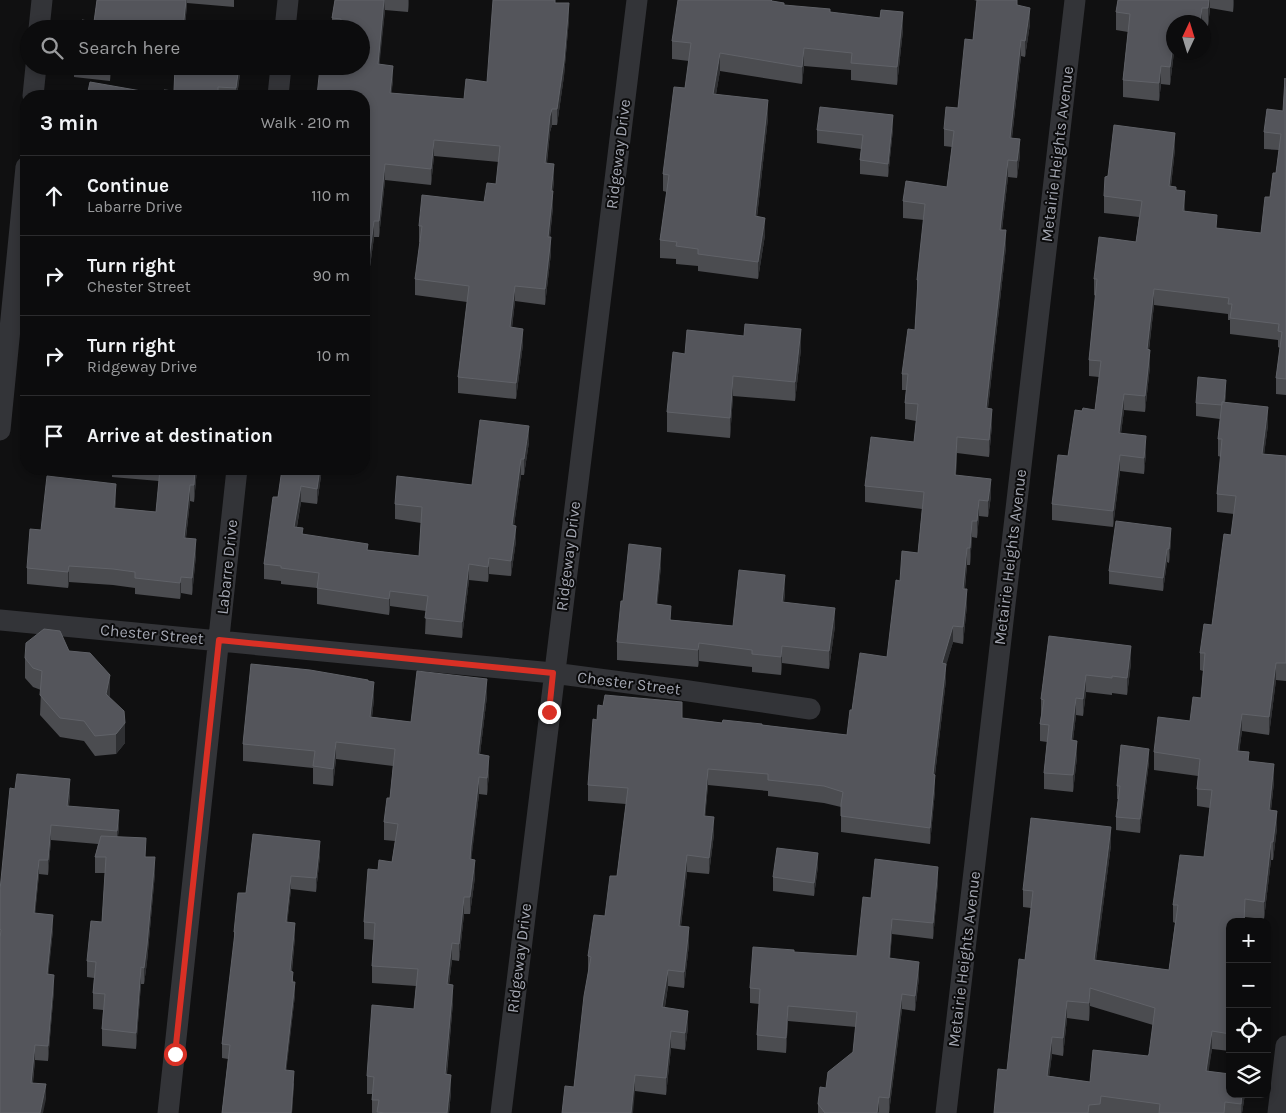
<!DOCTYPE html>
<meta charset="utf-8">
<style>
body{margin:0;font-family:Karla,sans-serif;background:#1a1a1b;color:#f1f3f6}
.controls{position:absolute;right:15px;bottom:15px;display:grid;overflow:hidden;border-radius:10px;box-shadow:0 2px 8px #0003}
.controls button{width:45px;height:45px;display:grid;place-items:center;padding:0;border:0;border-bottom:1px solid #2c2c2e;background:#0c0c0d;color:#f1f3f6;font:25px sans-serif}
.compass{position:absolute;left:1166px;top:15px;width:45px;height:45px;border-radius:50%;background:#0c0c0d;box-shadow:0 2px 8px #0003;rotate:4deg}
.stop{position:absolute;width:15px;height:15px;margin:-11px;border:4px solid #d93025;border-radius:50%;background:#fff}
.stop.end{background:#d93025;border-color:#fff;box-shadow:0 1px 5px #0008}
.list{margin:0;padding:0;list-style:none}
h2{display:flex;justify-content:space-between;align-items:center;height:65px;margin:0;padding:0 20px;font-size:21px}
h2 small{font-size:16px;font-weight:400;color:#9a9b9d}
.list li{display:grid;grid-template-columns:32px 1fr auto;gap:15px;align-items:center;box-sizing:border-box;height:80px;padding:0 20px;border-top:1px solid #2c2c2e}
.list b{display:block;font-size:19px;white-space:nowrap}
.list p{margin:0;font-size:16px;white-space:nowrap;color:#9a9b9d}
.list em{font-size:16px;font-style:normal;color:#9a9b9d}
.icon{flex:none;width:28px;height:28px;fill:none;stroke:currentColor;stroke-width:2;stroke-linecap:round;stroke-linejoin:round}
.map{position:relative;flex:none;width:1286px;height:1113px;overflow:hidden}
.search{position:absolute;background:#0c0c0d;box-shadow:0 2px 8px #0003;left:20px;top:20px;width:350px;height:55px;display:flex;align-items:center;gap:12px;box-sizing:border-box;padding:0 18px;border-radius:28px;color:#9a9b9d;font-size:19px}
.panel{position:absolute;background:#0c0c0d;box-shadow:0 2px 8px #0003;left:20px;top:90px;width:350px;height:385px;border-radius:20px}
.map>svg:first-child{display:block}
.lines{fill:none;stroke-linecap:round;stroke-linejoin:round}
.minor{stroke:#333438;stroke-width:21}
.wall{fill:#4b4c50;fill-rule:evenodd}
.shaded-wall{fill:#2f3033}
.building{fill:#54555b;stroke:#606268;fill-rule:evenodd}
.route{stroke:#d93025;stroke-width:6}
.labels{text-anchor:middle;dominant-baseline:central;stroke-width:4;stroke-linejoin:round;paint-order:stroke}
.street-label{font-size:16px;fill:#a3a6b1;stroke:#0b0b0c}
</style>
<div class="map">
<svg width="1286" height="1113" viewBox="0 0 1286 1113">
<rect width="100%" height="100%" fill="#101011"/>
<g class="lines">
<path class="minor" d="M39,29l3,-29
M285,29l3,-29
M33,96l3,-30
M278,96l3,-30
M0,430l26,-263
M0,620l553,53 129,17 128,19
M168,1113l69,-644
M501,1113l136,-1113
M946,1113l129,-1113
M1278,1113l8,-67"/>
</g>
<path class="wall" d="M94,0h140v7l-47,-4 -2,26h-104l13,-7 3,-22z
M335,0h74l-1,12 -23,-2 -6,54 14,17 -2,12 73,6 23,-17 69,-79 13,16 -5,57 -7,49h-5l-2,7 -3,31 7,17 -1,11v16l-3,30 1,16 -6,52 -30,-4 -3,27 11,16 -7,55 -58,-6v-16l9,-75 -52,-7v-16l5,-37h-1v-16l65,-24 12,-18 3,-22 -65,-6 -3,29 -46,-5 -6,57h-5l-10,74v-215l-29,-28 26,-39h-29v-11z
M974,0h43v6l13,18 -5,33 -4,-1 -9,82 8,17 -3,23 -9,-1 -6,53 4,17 -18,161 4,17 -3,32 -32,-4 -1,22 35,21 -3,21 -9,-1 -2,22 -5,-1 -2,28h-3l-2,24 2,16 -4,39 -10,-2 -7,22v16l-11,95v16l-5,53 -89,-12v-25l-17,-4 -56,-7v-5l-60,-6 -3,31 9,18 -5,40 -22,-2 -6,54 8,18 -5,44 -16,-2 -3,21 23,20 -3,23 -14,-2 -5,47 -31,-4 -61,-4 14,-114v-17l17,-40 12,-40 9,-72 -38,-3v-16l9,-65 85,-2 40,5 40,2 85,10 5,-25 35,-53 13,-76 18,-28 4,-44 -57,-7v-16l49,-44 2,-21 -11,-2v-16l1,-13h-4v-16l13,-44 2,-33v-17l7,-60 -21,-2v-17l44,-14 5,-40 -8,-1v-17l14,-21 15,-68 4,-39z
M1118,0h116l-1,12 -23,-4 -2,18h-4v-4h-30v30l-4,33 -9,-1 -2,17 -36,-4v-17l5,-48 -12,-2v-18z
M772,1l12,4 46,7 73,18 -6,55 -46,-5v-10l-47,-4 -2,18 -82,-13 -4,23 52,24 -11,99 8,18 -7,44 -60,-8v-5l-22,-2v-5l-16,-1v-18l7,-48 -4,-1v-17l22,-86 4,-27 -17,-2v-18z
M74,66h37l-1,15 -36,-4z
M241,66l-4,30h-150l77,-1z
M1286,79v316l-10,-1v-16l4,-30 -2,-1v-7l-48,-6v-14h-2v-6l-74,-9 -5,45 1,16 -5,46 -21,-2 -3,23 25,20 -2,21 -24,-3 -7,56 -61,-7v-16l16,-48 14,-45 13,-1 4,-33 -10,-1v-16l7,-64 -2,-1v-16l42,-37 3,-25 -35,-4v-17l71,-47 -4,37 5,4 9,18v3l32,17 44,5 15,-60 3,-23 -15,-1v-17l19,-21z
M893,129l-5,48 -28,-3v-14l1,-11 -44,-6v-13z
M801,349l-6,52 -62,-5 -3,42 -63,-6v-20l18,-58z
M1226,394l-1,8 43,23 -4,29 22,2v225l-10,-1 -7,55 -27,-4 -3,20 10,10 25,21 -3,28 6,18 -4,32h-2l-7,59 -19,-2v5h-15v129l-18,-2 -4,22 22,23h15l-3,19h-248l13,-43 18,-110 6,-52 -8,-1v-17l88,-45 -15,115 73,10 6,-47 -2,-1v-17l31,-48 6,-49 -13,-2v-17l1,-13 -44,-6v-18l36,-31 11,-23 2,-27 -3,-1v-17l12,-28 19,-90 3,-21 -17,-2v-18l4,-37 -3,-1v-17l2,-20 -24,-3v-13zM1090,1006l63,19 -4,29 -1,2 -58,26 -41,-6 3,-22 11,2 4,-38 22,3z
M529,442l-5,33h-3l-7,50 2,16 -5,35 -22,-2 -1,8 -19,-2 -7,58 -37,-4 1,-23 -36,-5 -1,9 -72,-11v-16l-36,-4v-3l-17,-2v-15l14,-67 4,-28h40l-5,35 -16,-2 -4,25 6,7 65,16 51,6 2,-33 -26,-4v-15l77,-19z
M112,469h85l-3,33 -4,-1 -4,37 10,17 -4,40 -11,-2 -1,6 -45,-5v-6l-22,-3 -44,-3 -1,6 -41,-4v-16l14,-38 75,-30 -1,8 41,4 3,-31 -47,-4z
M1171,541l-2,22 -2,-1 -4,29 -54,-7v-13z
M661,566l-4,38 14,16 62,6 52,-33 -1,9 51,24 -6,43 -47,-6 -1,12 -29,-3v-5l-53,-6 -1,6 -81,-7v-18l6,-41z
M1049,636l82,27 -4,32 -15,-2v2l-26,-3 -3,24 -7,-1 -3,25 4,17 -4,35 -29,-3v-16l3,-31 -7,-1v-17l1,-8v-17z
M69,651l41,44 -1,2 16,46 -9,11 -21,2 -11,-15 -24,-4 -20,-22 1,-25 -8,-3 -8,-9v-20z
M368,681l6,18 -2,18 39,5 76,-26 -7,58 9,19 -2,22 -8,-1 -8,66 4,17 -5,37h-6l-5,47 -7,-1 -3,24 4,18 -6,72 4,18 -2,21h-77v-19h-5v-18l47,-67 2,-23 -44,-3v-17l2,-26 -10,-1v-17l14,-52 14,-8 3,-21 -11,-1v-18l6,-24 3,-32 -57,-7 -3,27 -20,-2v-16l-70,-7v-17z
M1149,762l-9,71 -24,-3v-13l2,-18h-1v-13z
M70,794l-1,12 50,19 -1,12 28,20 9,16 -8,89 -3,22h-3l-5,65 -34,-3v-17l1,-19 -10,-1v-16l1,-15 -7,-1v-16l15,-39 3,-49h-10v-16l3,-13 -47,-4 -3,35 -9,-1 -4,39 18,17 -5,44 6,16 -6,71 -13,-1 -2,23 13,16 -46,14v-223z
M320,855l-4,37 -25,-3 -4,34 8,14 -3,34 3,24 -9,75 8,14 -2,29h-70l6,-54 -6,-1v-14l12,-100v-12l12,-39z
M818,866l-4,30 -41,-5v-14z
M938,882l-5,57 -41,-5 -2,24 29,19 -4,34 -13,-2 -13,104h-71v-9l8,-16 27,-36 3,-25 -68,-6 -2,32 -29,-3v-15l2,-31 -9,-1v-15l44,-35 63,3 14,-58z"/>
<path class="shaded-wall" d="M186,0h1l-2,29h-2z
M384,0l1,10 -7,70v-16z
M408,0h1l-1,12z
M1209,0h1v8l-2,18v-18z
M1233,0h1l-1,12z
M569,3v16l-5,57 -7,49v-16z
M1030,8v16l-5,33v-16z
M1202,8v14h-2z
M903,12v18l-6,55v-18z
M1174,37v15l-4,33v-18z
M1021,40v16l-11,98v-16z
M804,48v18l-2,18v-17z
M720,53v18l-7,41v-18z
M110,66h1l-1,15z
M239,66h2l-4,30h-1v-8z
M393,66v15l-3,28v-16z
M1161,66v18l-2,17v-18z
M768,100v18l-13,116v-18z
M552,109v16l-2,7 -5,47v-16l5,-47z
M893,115v14l-5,48v-13z
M1175,133v16l-6,54v-17z
M1020,139v16l-3,23v-17z
M434,140v16l-3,29v-16z
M1008,160v17l-8,69v-16z
M385,164v16l-6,57v-16z
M554,164v16l-3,27v-16z
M553,191v16l-5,46v-16z
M1185,191v17l-2,19v-16z
M765,218v17l-7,44v-17z
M374,221v16l-10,74v-15z
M1006,230v17l-20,178v-17z
M551,237v16l-6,52v-16z
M515,286v15l-5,42v-16z
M1154,289v16l-7,61v-17z
M523,329v15l-7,55v-16z
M801,329v20l-6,52v-19z
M1150,350v16l-5,46v-16z
M733,376v20l-3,42v-20z
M1226,380v14l-3,25v-13z
M1124,394v16l-5,39v-16z
M1268,407v18l-6,46v-17z
M992,409v16l-3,32v-17z
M529,426v16l-5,33v-16z
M1146,436v17l-2,21v-16z
M957,437v16l-2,38v-16z
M1120,455v16l-7,56v-16z
M521,459v16l-9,66v-16z
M195,469h2l-3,33v-17z
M320,469h2l-5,35v-15z
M991,479v17l-3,21v-16z
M116,484v16l-2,24v-16z
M190,485v16l-6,53v-16z
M301,486v16l-7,41v-16z
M979,500v16l-2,22v-17z
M972,521v16l-2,28v-17z
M516,526v15l-5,35v-15z
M1171,528v13l-2,22v-14z
M196,539v16l-4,40v-17z
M661,548v18l-5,56v-18z
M967,548v17l-4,40v-16z
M1167,549v13l-4,29v-13z
M489,558v16l-1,8v-15z
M469,564v16l-7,58v-16z
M69,566v16l-1,6v-16z
M785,575v18l-3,27v-18z
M181,577v16l-1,6v-16z
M967,589v16l-4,39v-17z
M390,591v15l-1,9v-16z
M835,608v18l-6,43v-18z
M953,626v16l-11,38v-17z
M699,643v18l-1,6v-17z
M782,646v17l-1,12v-18z
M1131,646v17l-4,32v-17z
M1276,663v17l-7,55v-18z
M946,664v16l-13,111v-17z
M110,675v20l-4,19v-20z
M1086,675v17l-3,24v-17z
M487,679v17l-9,75v-17z
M374,682v17l-4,35v-17z
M1076,698v17l-5,42v-17z
M1242,714v17l-5,38v-18z
M125,723v20l-9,11v-20z
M1077,741v16l-4,35v-17z
M336,742v17l-3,27v-17z
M1149,749v13l-9,71v-14z
M489,756v17l-2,22v-17z
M1274,764v18l-5,45v-17z
M708,769v16l-4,48v-17z
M935,775v16l-5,53v-16z
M479,777v17l-8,69 -1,-4 1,-13z
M70,779v15l-3,27v-15z
M119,810v15l-2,21v-15z
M1277,811v17l-4,32v-18z
M714,817v17l-5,40v-16z
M51,825v15l-3,35v-15z
M1111,827v18l-17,132v-17z
M320,841v14l-4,37v-14z
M1271,842v18l-7,59v-17z
M818,853v13l-4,30v-13z
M687,855v17l-8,70v-16z
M155,857v16l-8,89 -3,22v-16z
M39,860v14l-5,54v-15z
M475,860v17l-5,37v-17z
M938,867v15l-5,57v-16z
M291,876v13l-5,47v-14z
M464,897v17l-5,47v-17z
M53,915v15l-6,59v-15z
M892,919v15l-3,39v-15z
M295,923v14l-5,48v-14z
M689,927v17l-5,44v-16z
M452,943v17l-5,41v-17z
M919,962v15l-4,34v-15z
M141,967v17l-5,65v-16z
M668,970v16l-6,38v-17z
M54,975v15l-6,71v-15z
M295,982v13l-10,88v-13z
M453,985v17l-8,89v-17z
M1090,988v18l-1,15v-18z
M902,994v15l-13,104v-15z
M1067,1001v17l-4,38v-18z
M788,1006v15l-2,32v-15z
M688,1011v16l-3,23v-17z
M671,1031v17l-5,47v-17z
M1212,1031v18l-6,40v-18z
M1052,1037v17l-5,40v-18z
M35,1045v15l-4,38v-15z
M294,1071l-2,42h-1z
M451,1075v17l-2,21h-2z
M635,1075v16l-2,22h-2z
M46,1084v15l-3,14h-3z
M1242,1094h3l-3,19h-1z
M879,1097v15l-2,1z"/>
<path class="building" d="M97,0h89l-3,29h-102l1,-9 12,2z
M335,0h49l-6,64 15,2 -3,27 74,6 2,-20 21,3 6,-82h62v3h14l-5,58 -7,48h-5l-2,7 -5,47 9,1 -3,27h2l-5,46h3l-6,52 -30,-3 -5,41 13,2 -7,54 -58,-6 11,-91 -54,-7 7,-53h-3l3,-31 62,7 3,-19 9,1 4,-38 -66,-6 -3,29 -46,-5 -6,57h-5l-10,75v-200h-47l3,-29 15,1v-2h26v-37h-22l2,-10 -9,-1z
M678,0h93l1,1 12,2v2l46,4v3l50,6 1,-8 22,2 -6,55 -46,-4 1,-10 -48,-5 -2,19 -82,-14 -7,41 55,6 -13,116 10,2 -7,44 -60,-8v-5l-22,-3 1,-4 -17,-2 9,-65 -6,-1 11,-87 11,1 6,-45 -19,-2z
M977,0h40v5l13,3 -5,33 -4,-1 -11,98 10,1 -3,22 -9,-1 -8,70h6l-20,178 6,1 -3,31 -32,-3 -2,38 36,4 -3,22 -9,-1 -2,21h-5l-2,27h-3l-4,41h4l-4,38 -10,-1 -11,37 4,1 -13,110 2,1 -5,53 -89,-12v-12l2,-12 -19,-6 -56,-6v-6l-60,-5 -4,47 10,1 -5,41 -22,-3 -8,71 10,1 -5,45 -16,-2 -6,37 26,4 -3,22 -14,-2 -5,47 -31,-3 -4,38h-69l3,-27 9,1 10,-91 7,-39 -3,-1 6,-41 11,1 5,-40h7l11,-88 -40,-3 5,-66 4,1 1,-15 5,1 2,-11 77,7v16l40,5 1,-3 39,4v1l85,10 3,-25h2l8,-57 27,4 9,-77 4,1 2,-30 16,2 6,-61 -59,-6 6,-49 43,5 4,-38 -13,-1 3,-29h-6l6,-45 7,1 3,-50h-1l8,-76 -22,-3 3,-20 41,6 7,-56 -10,-2 2,-22 12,1 7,-69 8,1z
M1118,0h91l-1,8h-6l-2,14 -16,-2 -1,2h-9v15l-4,30 -9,-1 -2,17 -36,-3 7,-66 -14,-2z
M175,66h64l-3,22 -18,-1v9h-131l3,-14 74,13v-5l10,1z
M1285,78l1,301 -10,-1 6,-46 -4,-1 1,-7 -49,-6 2,-14h-4l1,-6 -75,-9 -7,60 3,1 -5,46 -21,-2 -5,39 27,3 -2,22 -24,-3 -7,56 -61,-7 6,-49 10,1 7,-46 7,1 1,-3 12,2 6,-49 -12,-1 8,-81h-3l5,-42 37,5 6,-41 -38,-5 1,-19 3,-1 6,-51 61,8 -6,53 7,1v3l9,1 -2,20 34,4 -1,13 45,5 4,-36h5l3,-24h3l5,-39 -17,-2 3,-23 16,2z
M820,107l73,8 -5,49 -28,-4 3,-25 -46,-5z
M745,324l56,5 -6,53 -62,-6 -3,42 -63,-6 6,-60 12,2 2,-24 57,6z
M1198,377l28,3 -2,22h-2v3l-26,-2z
M1222,402l46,5 -6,47 24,2v207h-10l-7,54 -27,-3 -5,37 12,1 -1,9 26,3 -5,46 8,1 -4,31h-2l-7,60 -19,-3 -1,23h-14v112l-18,-3 -6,40 24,3v20h12l-1,10 -16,-2 -1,11h-65l1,-9 -59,-8 -1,8 -11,1 -1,8h-94l4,-44 9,1 12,-111 6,1 8,-69 -10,-1 8,-72 80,9 -17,133 75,10 9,-65h-5l7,-50 24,2 8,-67 -15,-1 3,-30 -46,-7 4,-35 32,4 3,-24 8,1 4,-45h-5l4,-29 8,1 12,-91 7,1 5,-39 -19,-2 5,-55h-4zM1090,988l65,20 -6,46 -1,2 -55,-6 -3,32 -43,-6 5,-39 11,1 4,-37 22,2z
M480,420l49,6 -5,33h-3l-9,66 4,1 -5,35 -22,-3 -1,9 -19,-3 -7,58 -37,-4 3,-22 -38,-5 -1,8 -72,-11 2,-15 -38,-5v-2l-17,-2 9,-67h5l4,-28h38l-3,20 -16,-3 -7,41 9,1 -1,6 66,10 -1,6 52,6 3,-49 -27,-3 2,-28 75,9z
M160,469h35l-1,16h-4l-6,53 12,1 -4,39 -11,-1 -1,6 -45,-5v-6l-22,-3 -44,-3 -1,6 -41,-4 3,-39 11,1 6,-54 69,8 -2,24 42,4z
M1116,521l55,7 -2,21h-2l-4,29 -54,-7z
M629,544l32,4 -5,56 15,2 -1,14 63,6 6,-56 46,5 -3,27 53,6 -6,43 -47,-5 -1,11 -29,-3v-4l-53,-7 -1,7 -81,-8 4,-41h2z
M44,629l16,2 9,20 21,2 20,22 -4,19 18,17 1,12 -9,11 -21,2 -11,-15 -24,-3 -20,-23 2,-24 -9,-3 -8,-10 1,-15z
M1049,636l82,10 -4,32 -15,-2v2l-26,-3 -3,24 -7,-1 -5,42 6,1 -4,34 -29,-2 5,-48 -9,-1 4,-24 -3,-1z
M251,664l59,6 58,10v1l6,1 -4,35 41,5 6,-51 70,8 -9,75 11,2 -2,22 -8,-1 -8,69 -1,13 5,1 -5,37h-6l-5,47 -7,-1 -5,41 6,1 -8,89 6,1 -4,38h-62l-8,-1 2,-12h-7l2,-23 -7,-1 5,-71 42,4 4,-40 -46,-3 3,-43 -11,-1 4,-53 10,1 1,-10 13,2 6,-38 -14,-2 3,-24h3l5,-49 -59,-7 -3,27 -20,-3 2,-15 -72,-7z
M1121,745l28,4 -9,70 -24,-2 4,-31h-3z
M17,774l53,5 -3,27 52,4 -2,21 -66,-6 -3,35h-9l-5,53 19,2 -6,59 7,1 -6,71 -13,-1 -4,38 15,1 -6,29h-40v-175l1,-8 -1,-1v-39l10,-102 5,1z
M253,834l67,7 -4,37 -25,-2 -5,46 9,1 -5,48 3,1 -1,10h3l-10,88 9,1 -3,42h-69l8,-68 -8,-1 13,-112h-1l4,-39h8z
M101,836l45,2 -1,19h10l-8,88 -3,23 -3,-1 -5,66 -34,-4 3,-35 -12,-1 3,-31 -9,-1 4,-40 11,1 4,-65h-11z
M777,848l41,5 -4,30 -41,-6z
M875,859l63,8 -5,56 -41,-4 -3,39 30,4 -4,34 -13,-2 -13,104 -10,-1 -2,16h-52l-7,-9 2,-17 6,1 2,-16 25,-20 4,-40 -69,-6 -2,32 -29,-3 3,-46 -10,-1 3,-41 41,3v2l63,4 6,-59 8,1z"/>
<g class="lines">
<path class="route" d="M175,1054l44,-414 334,33 -4,39"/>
</g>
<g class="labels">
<g class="street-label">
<text transform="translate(618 154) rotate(-83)">Ridgeway Drive</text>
<text transform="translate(1057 154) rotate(-83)">Metairie Heights Avenue</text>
<text transform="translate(568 556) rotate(-83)">Ridgeway Drive</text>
<text transform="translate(1010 557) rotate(-83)">Metairie Heights Avenue</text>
<text transform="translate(227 567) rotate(-84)">Labarre Drive</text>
<text transform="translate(152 634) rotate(5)">Chester Street</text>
<text transform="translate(629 683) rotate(7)">Chester Street</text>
<text transform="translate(519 958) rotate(-83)">Ridgeway Drive</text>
<text transform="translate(964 959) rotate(-83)">Metairie Heights Avenue</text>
</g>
</g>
</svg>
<div class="controls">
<button>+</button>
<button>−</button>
<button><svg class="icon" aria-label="locate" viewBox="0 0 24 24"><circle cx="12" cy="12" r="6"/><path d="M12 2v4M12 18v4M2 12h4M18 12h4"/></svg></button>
<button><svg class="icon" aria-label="layers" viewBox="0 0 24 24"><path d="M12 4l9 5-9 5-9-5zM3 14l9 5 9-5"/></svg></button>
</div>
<svg class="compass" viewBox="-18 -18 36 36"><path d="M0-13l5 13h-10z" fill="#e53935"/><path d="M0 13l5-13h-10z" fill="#9a9b9d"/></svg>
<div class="stop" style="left:175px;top:1054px"></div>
<div class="stop end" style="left:549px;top:712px"></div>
<div class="search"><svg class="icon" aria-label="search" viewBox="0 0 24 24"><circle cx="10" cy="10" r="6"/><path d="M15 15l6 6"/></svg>Search here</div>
<section class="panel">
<h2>3 min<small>Walk · 210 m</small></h2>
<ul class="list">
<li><svg class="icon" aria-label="ahead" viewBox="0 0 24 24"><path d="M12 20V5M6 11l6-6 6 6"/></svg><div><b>Continue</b><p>Labarre Drive</p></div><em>110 m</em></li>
<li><svg class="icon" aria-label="right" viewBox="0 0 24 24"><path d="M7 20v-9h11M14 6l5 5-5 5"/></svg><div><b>Turn right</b><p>Chester Street</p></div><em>90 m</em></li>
<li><svg class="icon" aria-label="right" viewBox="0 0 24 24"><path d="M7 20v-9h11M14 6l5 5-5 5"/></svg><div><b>Turn right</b><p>Ridgeway Drive</p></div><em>10 m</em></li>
<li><svg class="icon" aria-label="arrive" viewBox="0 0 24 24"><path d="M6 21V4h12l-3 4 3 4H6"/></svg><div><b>Arrive at destination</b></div></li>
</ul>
</section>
</div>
